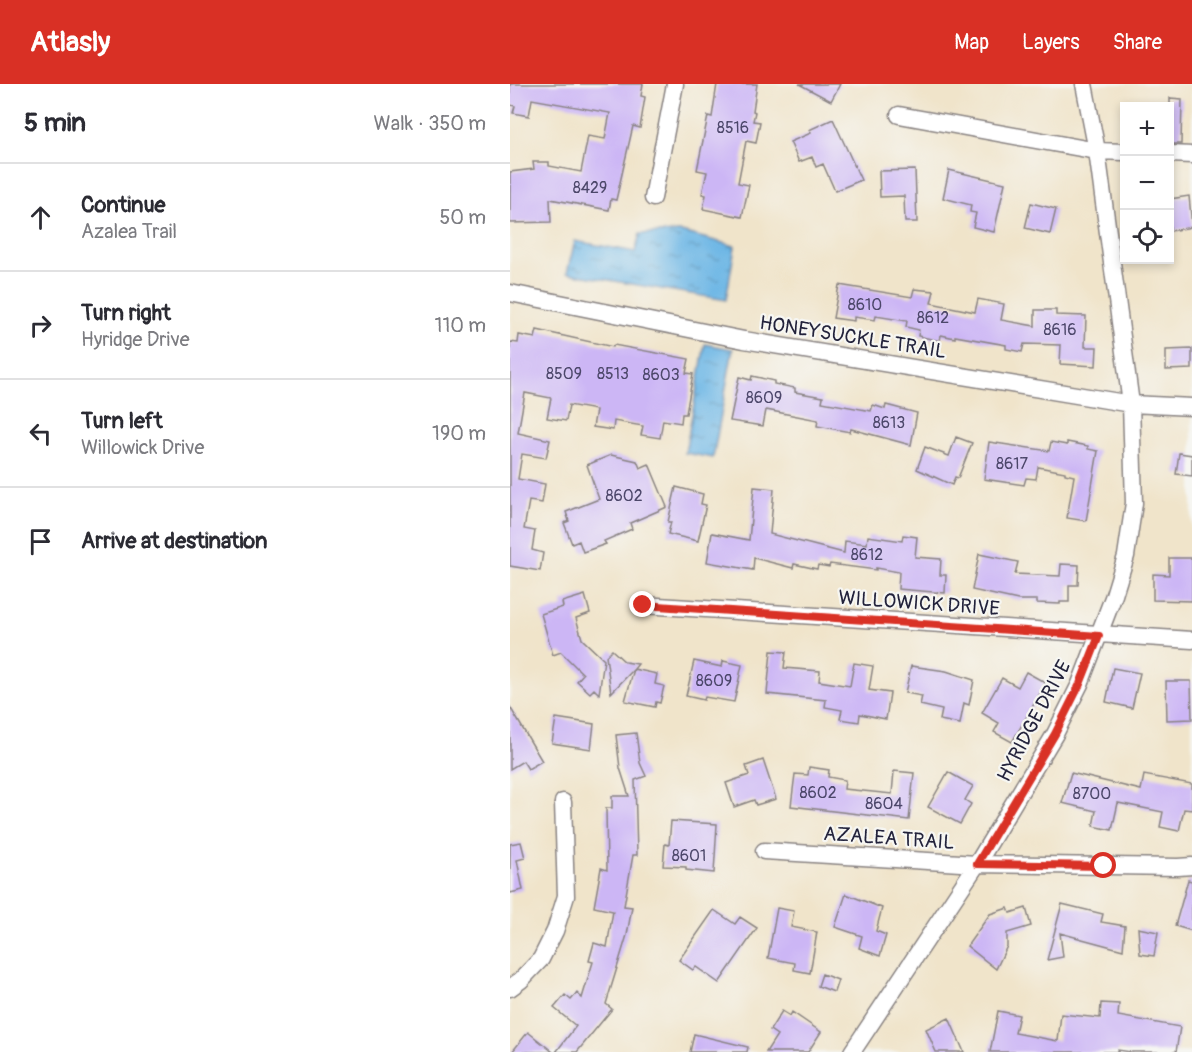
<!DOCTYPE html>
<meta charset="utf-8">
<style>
body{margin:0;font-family:Pangolin,sans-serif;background:#f7f7f7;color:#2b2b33}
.controls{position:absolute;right:18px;top:18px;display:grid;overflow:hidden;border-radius:0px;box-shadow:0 3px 9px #0003}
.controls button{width:54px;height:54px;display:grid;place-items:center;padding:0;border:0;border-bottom:2px solid #e1e1e2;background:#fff;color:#2b2b33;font:30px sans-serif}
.stop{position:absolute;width:18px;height:18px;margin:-14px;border:4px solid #d93025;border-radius:50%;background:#fff}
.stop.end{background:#d93025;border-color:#fff;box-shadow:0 2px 6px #0008}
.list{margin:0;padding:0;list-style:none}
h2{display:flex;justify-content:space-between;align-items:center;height:78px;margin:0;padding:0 24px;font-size:26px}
h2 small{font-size:20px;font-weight:400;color:#7c7c81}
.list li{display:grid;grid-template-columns:39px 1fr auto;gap:18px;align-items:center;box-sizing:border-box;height:108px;padding:0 24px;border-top:2px solid #e1e1e2}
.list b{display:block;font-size:22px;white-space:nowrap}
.list p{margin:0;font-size:20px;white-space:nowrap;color:#7c7c81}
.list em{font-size:20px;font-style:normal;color:#7c7c81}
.icon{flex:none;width:33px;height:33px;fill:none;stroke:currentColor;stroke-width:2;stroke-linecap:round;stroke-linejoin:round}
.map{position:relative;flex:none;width:682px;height:968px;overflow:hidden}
header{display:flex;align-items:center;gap:36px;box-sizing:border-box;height:84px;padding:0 30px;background:#d93025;color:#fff}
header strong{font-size:28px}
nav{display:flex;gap:33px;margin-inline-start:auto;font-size:21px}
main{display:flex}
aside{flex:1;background:#fff}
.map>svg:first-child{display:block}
.water{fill:url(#water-ripples);stroke:#476c90;stroke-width:1.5}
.building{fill:#ccb6f5}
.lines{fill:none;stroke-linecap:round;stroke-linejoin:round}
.minor-casing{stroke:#898382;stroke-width:19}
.minor{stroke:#fff;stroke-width:16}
.route{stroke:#d93025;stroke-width:8}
.labels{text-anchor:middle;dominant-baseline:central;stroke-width:4.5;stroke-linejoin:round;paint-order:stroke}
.number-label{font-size:16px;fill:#4c476a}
.street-label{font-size:20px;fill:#22223b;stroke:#f6f6f2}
</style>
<header>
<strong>Atlasly</strong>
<nav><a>Map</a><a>Layers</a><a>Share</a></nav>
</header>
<main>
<aside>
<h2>5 min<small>Walk · 350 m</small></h2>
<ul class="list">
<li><svg class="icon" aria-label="ahead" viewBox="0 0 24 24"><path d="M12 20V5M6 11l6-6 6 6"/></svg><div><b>Continue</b><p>Azalea Trail</p></div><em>50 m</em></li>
<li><svg class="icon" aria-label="right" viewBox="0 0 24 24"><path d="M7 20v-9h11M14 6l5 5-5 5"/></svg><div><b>Turn right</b><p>Hyridge Drive</p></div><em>110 m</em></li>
<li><svg class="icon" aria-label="left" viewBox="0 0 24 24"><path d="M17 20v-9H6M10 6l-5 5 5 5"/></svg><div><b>Turn left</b><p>Willowick Drive</p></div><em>190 m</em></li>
<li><svg class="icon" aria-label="arrive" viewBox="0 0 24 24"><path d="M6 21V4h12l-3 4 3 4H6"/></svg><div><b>Arrive at destination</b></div></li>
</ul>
</aside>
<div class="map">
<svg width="682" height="968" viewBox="0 0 682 968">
<defs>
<pattern id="water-ripples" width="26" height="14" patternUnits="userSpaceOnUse" patternTransform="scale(1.5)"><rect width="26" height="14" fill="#6cb6e5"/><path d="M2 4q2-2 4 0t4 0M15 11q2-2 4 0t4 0" fill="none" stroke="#5894bb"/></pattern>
</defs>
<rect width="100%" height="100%" fill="#f6f6f2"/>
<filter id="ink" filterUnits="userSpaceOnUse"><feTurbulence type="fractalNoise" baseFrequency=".0167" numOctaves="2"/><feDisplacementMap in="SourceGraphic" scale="12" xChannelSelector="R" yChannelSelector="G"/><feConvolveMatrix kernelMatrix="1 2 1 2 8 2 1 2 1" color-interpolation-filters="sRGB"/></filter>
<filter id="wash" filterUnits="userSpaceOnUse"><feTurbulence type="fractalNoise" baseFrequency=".008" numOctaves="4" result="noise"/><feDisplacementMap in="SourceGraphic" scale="24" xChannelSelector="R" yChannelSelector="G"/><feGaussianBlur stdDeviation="1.35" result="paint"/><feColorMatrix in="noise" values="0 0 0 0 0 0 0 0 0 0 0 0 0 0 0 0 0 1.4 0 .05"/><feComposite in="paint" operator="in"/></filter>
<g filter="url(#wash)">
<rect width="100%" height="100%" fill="#f0e4ca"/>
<path class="water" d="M171,148l54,14 -9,54 -159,-27 8,-32 60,11 5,-18z
M195,260l28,5 -20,109 -28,-5z"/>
<g id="blocks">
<path class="building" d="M0,0h133l-2,12 4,1 -5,31 -7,-2 -17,74 -5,-1 -2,11 -59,-11 1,23 -41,1v-51l24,-3 -1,-7h16v4l32,6 7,-36 17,3 5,-26 -78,-14 -3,17 -16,-3 2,-7 -5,-1z
M207,0h40l-4,27 2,1 -2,9 7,1 -4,21 -10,-2 -8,42 11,2 -7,32 -39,-8 3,-14 -4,-1 5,-22 -10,-2 11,-54 4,1z
M289,0h41l-9,17z
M660,14l12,1 -1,45h-11z
M323,35l28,61 -26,11 -12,-27 -7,3 -4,-10 -13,5 -9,-20 21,-9 -2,-3z
M405,86l2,52h-12l-1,-26 -24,1 -1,-26z
M439,86l56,13 -11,49 -21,-5 3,-14 -6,-1 1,-7 -28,-7z
M679,112l3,31 -22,4v-32z
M521,119l25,6 -6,25 -25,-6z
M329,201l73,12 2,-8 20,2 -3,12 44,9 3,-13 26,5 -3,16 34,6v-16h21v5l30,1 -1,31h12l-1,19 -36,-2 1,-19 -37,-1 -2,8 -16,-3v-4l-51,-9v2l-14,-3 -1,6 -22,-5 1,-6 -13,-3 1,-6 -31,-5 -1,4 -21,-3v4l-21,-3z
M27,246l76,17 1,-2 75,14 -3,14 7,1 -7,40h-4l-1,9 -18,-3 -3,18 -19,-3 2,-9 -29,-5 -1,9 -20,-3 3,-17 -27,-5 -3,16 -19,-3 4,-20 -26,-5 -7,40 32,7 -4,18 -24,-4 -4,25 27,5 -3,19 -13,-2 -5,28 11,2 -3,19 11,3 -3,18 -30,-5v-224l8,1 1,-8 16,3z
M682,265v20l-26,1v-20z
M242,292l22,5v3l21,4v4l28,5 -1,5 49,9 2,-6 12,4 1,-4 31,8 -6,32 -60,-16 -1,3 -33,-6 1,-6 -52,-10 -3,16 -33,-5 9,-44 12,3z
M446,353l16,6 -14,35 -3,-1 -3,8 -35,-16 8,-22 24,9z
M479,358l60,9 2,-9 16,3v-3l21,4v3l10,2 -12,70 -19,-3 7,-42 -9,-2v-2l-27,-5 -2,12 -10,-1 -2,7 -40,-6z
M669,369l13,2v21l-16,-2z
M101,371l26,6 3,7 9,-4 18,43 -37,16 2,6 -28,12 2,3 -23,8 -4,-11 -7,3 -8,-21 5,-2 -3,-9 33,-13 -12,-34z
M166,403l27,7 -2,10 5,1 -8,36 -30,-7 3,-12h-3z
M244,403l20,2 -4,45 74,19 1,-12 22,3 1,-8 34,5 1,-6 14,2 -2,20 26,2 -1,16h6l-1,18 -47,-4 1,-17 -23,-4v2l-46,-6 -1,3 -11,-2 -1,4 -23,-5 -1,4 -39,-10 -1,12 -46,-8 5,-29 37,7z
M469,470l39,8 -3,12 45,2 1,-12 18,1 -1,20h-9v17h-9v2l-23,-1v-3h-19l-46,-10z
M659,474h23v43l-39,-1v-26l16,1z
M75,511l5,18 -14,5 6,21 22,21 -5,34 -5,-5 -4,4 -13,-12 6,-7 -22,-22 -8,3 -12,-41 22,-7 -1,-5z
M102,566l13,12 13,2 -4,5 23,5 -2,10 9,2 -4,17 -4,-1 -1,5 -30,-6 9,-32 -23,24 -5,-37z
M261,567l15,1 -2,16 36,3 -1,10 31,5 4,-23 19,3 -4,24 21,3 -4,26 -26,-5 -1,8 -19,-3 2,-9 -17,-3 1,-7 -59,-6z
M184,577l28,6 1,-6 19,4 -8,37 -29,-5 -1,3 -18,-4z
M401,582l35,5 28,9 -5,25 -5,-2 -4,21 -20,-4 2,-10 -22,-5 2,-9 -17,-3z
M603,584l27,5 -8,35 -26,-6z
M516,588l20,11 -34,59 -18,-10 5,-9 -17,-10 20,-35 16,9z
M656,597h25l1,38 -25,1z
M0,623l32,54 -14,8 -5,-8 -13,8z
M46,634l38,6 -3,25 -39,-6z
M126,649l4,30 6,13 -11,4 2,75h-4l-9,51 8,1 -5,28 -21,69 6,5 -35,43h-21l20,-26 -22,-18 11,-13 6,5 6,-7 5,5 11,-36 -4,-1 5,-18 13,4 6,-36 -19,-4 7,-39 6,2 -1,-62h6v-12h17l-9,-28 -4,-33z
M253,676l13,39 -20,6 -2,-5 -20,7 -8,-24 23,-8 -3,-9z
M299,683l20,3 -1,7 17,3 -1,9 48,5 2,-23 20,2 -5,47 -118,-14 4,-32 13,1z
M438,688l25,14 -8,14 6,4 -11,20 -32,-17z
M561,689l70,17 3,-15 48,9v26l-8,-1 -5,22 -19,-4 3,-15 -45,-9 -6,27 -19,-4 3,-15 -34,-8z
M161,737l46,3 -3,49 -28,-3v-3l-23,-1 2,-22 4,1z
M11,758l4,16 -8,2 6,30 -13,3v-49z
M678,796l4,1v50l-17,-5z
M336,810l36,14 -6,23 10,4 -6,21 -21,-8 3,-12 -27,-9z
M552,820l41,10 -2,8 24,4 -2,24 -63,-17 3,24 -16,3z
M267,824l17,3 -3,16 26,5 -7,41 -16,-3 1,-7 -27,-5z
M498,824l2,5 16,-5 5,18 -24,7v13l-11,23 -29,-23 23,-32z
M204,826l21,14 5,-7 17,11 -38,55 -23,-16 -3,3 -14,-10z
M628,844l20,4 -4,24 -14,-2z
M312,890l16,6 -4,12 -16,-6z
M591,919l18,1 -1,12 62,11 -4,25h-45l-13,-2v2h-128l8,-41 21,4 -4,18 43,8 3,-27 39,4z
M272,927l8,5 2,-4 29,20 -13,20h-42l11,-17 -7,-5z
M439,934l15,34h-28l-10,-23z
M18,948l25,20h-41z
M184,950l54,13 -1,5h-57z"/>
</g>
</g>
<g filter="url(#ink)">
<use href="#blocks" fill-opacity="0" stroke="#898382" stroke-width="1.5"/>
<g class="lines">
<defs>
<path id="minor" d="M389,31l198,36 27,1
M660,70l22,1
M143,114l22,-114
M0,209l234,47 387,64 61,3
M133,521l549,35
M254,767l213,13 201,3 14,-1
M0,904l11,-8 20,-21 14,-28 11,-35 -3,-94
M342,968l125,-188 78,-130 25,-50 34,-89 12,-39 8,-53 -3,-99 -34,-253 -13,-67"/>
</defs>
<use href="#minor" class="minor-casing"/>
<use href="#minor" class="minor"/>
</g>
</g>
<g class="lines" filter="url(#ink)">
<path class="route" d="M133,521l456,31 -19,48 -25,50 -78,130 127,2"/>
</g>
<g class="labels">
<g class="number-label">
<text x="223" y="44">8516</text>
<text x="80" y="104">8429</text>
<text x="355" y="221">8610</text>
<text x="423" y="234">8612</text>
<text x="550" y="246">8616</text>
<text x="54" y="290">8509</text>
<text x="103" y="290">8513</text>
<text x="151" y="291">8603</text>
<text x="254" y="314">8609</text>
<text x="379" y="339">8613</text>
<text x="502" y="380">8617</text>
<text x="114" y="412">8602</text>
<text x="357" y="471">8612</text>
<text x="204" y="597">8609</text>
<text x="308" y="709">8602</text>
<text x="582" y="710">8700</text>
<text x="374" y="720">8604</text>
<text x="179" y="772">8601</text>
</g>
<g class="street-label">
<text transform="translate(343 253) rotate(9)">HONEYSUCKLE TRAIL</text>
<text transform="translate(409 519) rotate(4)">WILLOWICK DRIVE</text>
<text transform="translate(524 637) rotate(-62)">HYRIDGE DRIVE</text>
<text transform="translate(379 754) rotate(4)">AZALEA TRAIL</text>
</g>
</g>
</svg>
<div class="controls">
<button>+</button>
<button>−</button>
<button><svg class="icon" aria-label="locate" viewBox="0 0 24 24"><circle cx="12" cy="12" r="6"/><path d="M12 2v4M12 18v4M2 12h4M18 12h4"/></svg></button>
</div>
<div class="stop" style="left:594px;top:782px"></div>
<div class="stop end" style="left:133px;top:521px"></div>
</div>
</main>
